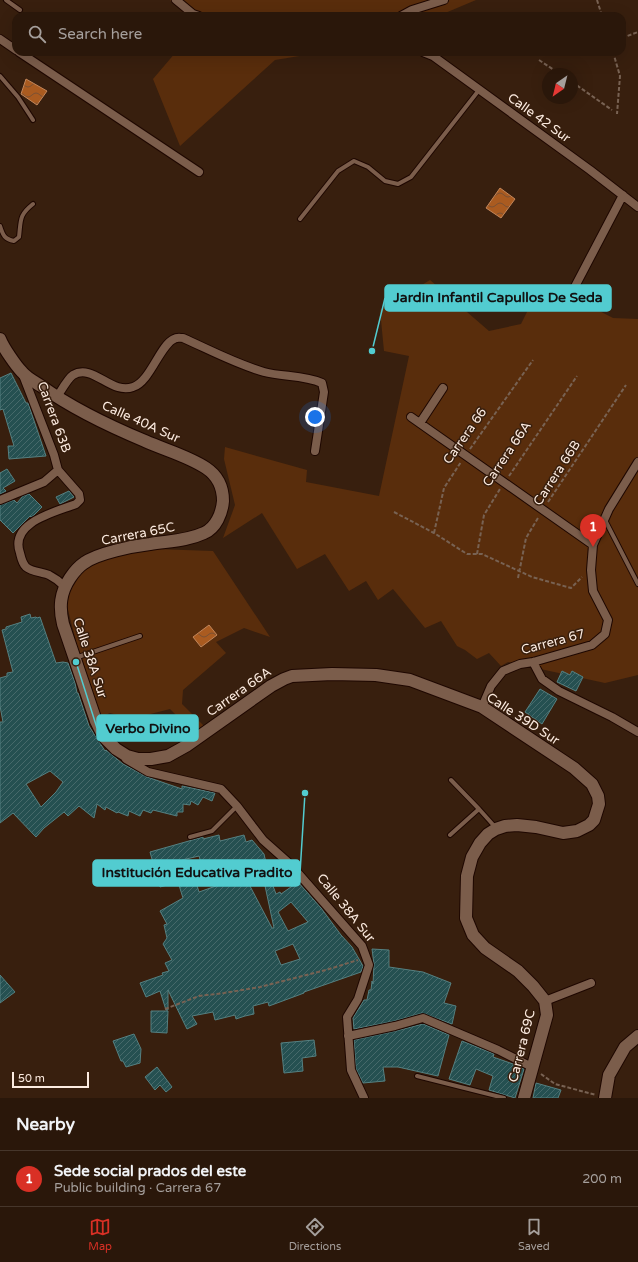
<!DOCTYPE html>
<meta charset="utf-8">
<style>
body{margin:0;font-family:"Varela Round",sans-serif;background:#362418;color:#f1f3f6}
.compass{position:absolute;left:542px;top:68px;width:36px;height:36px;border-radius:50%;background:#2a170a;box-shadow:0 4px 16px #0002;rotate:215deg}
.scale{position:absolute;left:12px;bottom:10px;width:77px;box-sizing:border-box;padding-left:4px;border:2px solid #fcebe0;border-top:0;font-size:11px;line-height:14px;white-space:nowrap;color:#fcebe0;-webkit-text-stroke:3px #381f0e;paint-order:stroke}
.you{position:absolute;left:315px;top:417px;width:14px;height:14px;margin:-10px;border:3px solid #fff;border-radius:50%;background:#1a73e8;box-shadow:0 0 0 6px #1a73e833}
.badge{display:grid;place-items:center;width:26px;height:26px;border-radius:50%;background:#d93025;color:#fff;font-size:13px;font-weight:700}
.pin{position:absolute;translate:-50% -33px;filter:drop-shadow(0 1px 2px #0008)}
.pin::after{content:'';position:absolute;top:21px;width:14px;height:12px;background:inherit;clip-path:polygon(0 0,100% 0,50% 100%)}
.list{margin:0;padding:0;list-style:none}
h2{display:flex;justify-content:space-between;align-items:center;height:52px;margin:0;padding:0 16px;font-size:17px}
h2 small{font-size:13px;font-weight:400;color:#a59f9c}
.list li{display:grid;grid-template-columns:26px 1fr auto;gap:12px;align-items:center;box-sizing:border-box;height:56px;padding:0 16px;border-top:1px solid #46362b}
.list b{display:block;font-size:15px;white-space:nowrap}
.list p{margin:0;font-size:13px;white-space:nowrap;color:#a59f9c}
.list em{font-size:13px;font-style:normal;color:#a59f9c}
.icon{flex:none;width:22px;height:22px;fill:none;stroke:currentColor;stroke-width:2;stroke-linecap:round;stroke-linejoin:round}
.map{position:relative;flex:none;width:638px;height:1098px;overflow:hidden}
.search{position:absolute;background:#2a170a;box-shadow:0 4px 16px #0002;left:12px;right:12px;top:12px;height:44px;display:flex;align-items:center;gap:10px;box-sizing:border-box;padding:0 14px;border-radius:12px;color:#a59f9c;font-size:15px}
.sheet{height:108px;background:#2a170a}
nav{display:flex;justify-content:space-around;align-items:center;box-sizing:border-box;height:56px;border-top:1px solid #46362b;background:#2a170a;font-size:11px;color:#a59f9c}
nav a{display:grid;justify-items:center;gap:2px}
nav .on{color:#d93025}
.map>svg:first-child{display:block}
.green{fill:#592d0c}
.water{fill:url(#water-waves);stroke:#c3865a}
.building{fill:url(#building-hatch);stroke:#558081;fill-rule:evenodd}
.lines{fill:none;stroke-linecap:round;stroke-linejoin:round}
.lane-casing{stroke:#1e0700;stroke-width:6}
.street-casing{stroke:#1e0700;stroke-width:10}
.secondary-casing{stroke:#1e0700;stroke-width:14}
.path{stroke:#786253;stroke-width:2;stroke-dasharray:4 2;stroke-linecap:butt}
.lane{stroke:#7b5d4b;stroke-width:4}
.street{stroke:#7b5d4b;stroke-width:8}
.secondary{stroke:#7b5d4b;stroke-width:12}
.labels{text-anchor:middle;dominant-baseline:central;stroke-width:3;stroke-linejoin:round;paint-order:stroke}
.street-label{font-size:13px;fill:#fcebe0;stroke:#381f0e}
.leader{fill:none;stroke:#52ccd0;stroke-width:1.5}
.callout-dot{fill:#52ccd0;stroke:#381f0e;stroke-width:1.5}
.callout{fill:#52ccd0;stroke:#52ccd0;stroke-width:1.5}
.callout-label{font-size:14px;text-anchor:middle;font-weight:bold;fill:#111}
</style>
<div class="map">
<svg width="638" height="1098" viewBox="0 0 638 1098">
<defs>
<pattern id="water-waves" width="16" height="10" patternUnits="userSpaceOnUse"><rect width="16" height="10" fill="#aa5b20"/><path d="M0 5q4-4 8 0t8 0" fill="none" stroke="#7b5032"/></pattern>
<pattern id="building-hatch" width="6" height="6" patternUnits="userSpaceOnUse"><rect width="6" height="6" fill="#255051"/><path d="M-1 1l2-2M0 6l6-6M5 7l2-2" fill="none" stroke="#46696a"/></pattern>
</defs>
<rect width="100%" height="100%" fill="#381f0e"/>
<path class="green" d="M170,0h306l-38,16h-251z
M176,52h148l-49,8 -95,86 -27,-67z
M430,280l59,51 32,-7 13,-26 29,-9 19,13 31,16 25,1v356l-33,8 -97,-21 -7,4 -12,-13 -12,6 -12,-9 -8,-4 -16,-25 -16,7 -32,-39 -15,11 -12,-19 -17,10 -24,-37 -28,15 -35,-56 -39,25 12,-33 -11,-46 1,-12 82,23 -1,12 73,14 30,-140 -25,-5 -4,-41z
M155,549l58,2 57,86 -26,-9 -28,14 10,11 -43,37 -1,14 23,23 -9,8 -26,-26 -39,10 -21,-6 -11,5 -19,-61 -14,-55 11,-27 31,-19z"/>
<path class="water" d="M26,79l21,12 -10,14 -16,-11z
M500,188l15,11 -14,19 -15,-10z
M209,625l8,10 -16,12 -8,-10z"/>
<path class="building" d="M11,373l15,30h2l18,53 -37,3 -1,-13h6l-11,-37 -3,1v-32z
M7,469l8,12 -12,7 3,3 -6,3v-21z
M69,491l5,6 -14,7 -4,-7z
M29,494l13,13 -8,8 -3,2 -1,-1 -17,17 -13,-13v-15l14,-5 3,3 6,-7z
M30,614l1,4 5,-1 1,1 3,-1 16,46 7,-1 5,1 7,20 2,10h1l11,33 16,25 1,-1 17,14 24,13 35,12v-3l33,7 -3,8 -9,-4 -5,8 -7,-4 -1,4 -7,-1v8h-6v4l-24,-6 -2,3 -8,-3 -3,6 -11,-5 -1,5 -10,-4 -1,1 -11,-6 -1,3 -8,-6 -3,14 -15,-12 -11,10 -4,-4 -20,16 -8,9 -23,-24 -13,10v-101h3l-3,-16v-28l7,-2v-3l6,-1 -11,-42 4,-1v-2l16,-5 -1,-5zM50,771l13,11 -7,10 -15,15 -15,-23z
M562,671l8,4 2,-4 11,6 -7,14 -19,-9z
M540,689l17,10 -15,25 -17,-12z
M219,835l1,6 24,-6 2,7 6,-2 12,14 2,9 -25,6 31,59h2l-13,-61 5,-2v2l13,-6 5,11 -14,6 6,16 4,-2 1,2 17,-12 23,26 20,27 11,12 11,19 -2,6 -57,20v1l-8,3 -27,10 -1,-4 -15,4 1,8 -9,2 -9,3 -1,-4 -20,5 -2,-8 -21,4 5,8 -10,5 -19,-39v20h-2l-6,-19 -14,6 -6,-14 23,-8 -1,-2 7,-2 -4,-8 7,-3 -9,-16 4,-6 -3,-13 3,-1 -7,-13 23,-13 -5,-16 -18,5 -10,-35 53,-15v2zM199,856l5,17 8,-2 4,15 -17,6 -4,-13 -7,2 -6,-21zM291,902l17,20 -20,9 -10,-19zM293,944l7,15 -19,6 -6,-14z
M372,949l17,1v17l34,5 28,11 -7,20 12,3 -4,18 -30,-11 -28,8 -40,8 -1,-11 11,-18h3l2,-10h2l1,-9 1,3 1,-20z
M0,975l15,17 -15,11z
M151,1011h17l-1,22 -16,-1z
M423,1024l26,11 -11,41 -40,-9h-15l2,14 -22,2 -7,-14 -2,-29 42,-9z
M134,1034l7,15 -1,14 -14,4 -3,-6h-2l-8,-20z
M314,1040l2,16 -14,2 1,13 -19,2 -3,-30z
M462,1041l32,13 -1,3 20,7 11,5 -9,29 -26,-8 4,-14 -17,-7 -6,16 -21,-6z
M157,1067l15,20 -6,5 -6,-7 -5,5 -10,-13z
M536,1083l25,7 -3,8h-25z"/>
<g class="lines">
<defs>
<path id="lane" d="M6,0l14,10
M0,76l18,21 15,23
M300,219l38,-48 16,-10 14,6 17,14 13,3 13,-7 68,-87
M0,226c3,9 4,13 14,15l5,-4c2,-17 0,-22 14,-33
M605,520l33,64
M75,658l65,-22
M451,780l28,29 17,19
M450,835l29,-26
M190,837l22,-6 25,-25
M417,1076l87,22"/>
<path id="street" d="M176,0l17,14 6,2
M401,16l11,-6 32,-10
M0,39l16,11
M19,52l180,120
M423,52l10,4 157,114 48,37
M570,296l53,-101
M23,375l31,80 4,15 21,24 1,6 -4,4c-20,8 -67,18 -56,49 1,4 2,10 6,14 6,5 16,5 23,8 6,3 11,7 15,11
M57,397c4,-6 11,-19 16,-22 20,-12 38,20 60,12 17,-5 27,-42 41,-48 3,-2 6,-1 9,-1 27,12 53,26 81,34 19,5 40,3 58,11l2,9 -9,59
M411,417l182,128
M420,423l23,-35
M0,500l44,-18 14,-12
M533,662l9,17 17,12 53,26 26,15
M482,707l9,-21 12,-15 17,-7 13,-2 59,-17 13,-11 3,-14 -15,-29 -2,-21 2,-25 16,-36 29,-47
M126,759l22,13 73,17 16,17 26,34 27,24 72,82 7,19 -11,34 -11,18 4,53 13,28
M545,1001l46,-18
M348,1036l47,-10 28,-8 75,32 34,17"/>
<path id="secondary" d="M0,339c3,8 16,27 22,33 5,6 13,10 19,14 32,23 68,40 104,55 20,9 43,15 61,27 12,8 17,19 17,33 -1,12 -7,27 -19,32 -17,8 -36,8 -54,11 -17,2 -52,9 -66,19 -6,4 -10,9 -14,15 -10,15 -11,29 -7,46l33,97 8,16 12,12 11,7 11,3h13l17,-3 18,-10 85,-60 13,-7 8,-3 40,-2 44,1 34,5 72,27 92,61 18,16 6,12 1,8 -5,16 -5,5 -12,6 -14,2 -27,-6 -19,-2 -12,1 -9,3 -8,5 -8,9 -8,14 -5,19 -1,42 7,17 12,13 33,23 15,15 12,15 2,14 -23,83
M605,1098l4,-23 16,-28 13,-11"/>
</defs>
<use href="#lane" class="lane-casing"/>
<use href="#street" class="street-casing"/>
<use href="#secondary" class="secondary-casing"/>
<path class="path" d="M597,0l5,16
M622,38l16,-6
M613,52l7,24 -3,38
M539,60l21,14
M572,82l40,28
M470,449l63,-89
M509,476l68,-100
M548,502l78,-117
M394,512l40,21 33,21h15l50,23 39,11 11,-11
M434,533l10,-45 17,-26
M477,554l7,-39 16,-26
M518,578l8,-40 12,-20
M165,1009l34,-13 25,-3 36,-6 66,-17 32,-10
M541,1074l14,10 41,11"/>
<use href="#lane" class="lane"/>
<use href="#street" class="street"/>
<use href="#secondary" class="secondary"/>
</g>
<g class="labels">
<g class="street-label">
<text transform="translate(539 118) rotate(36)">Calle 42 Sur</text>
<text transform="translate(54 417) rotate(70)">Carrera 63B</text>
<text transform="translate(141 422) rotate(24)">Calle 40A Sur</text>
<text transform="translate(465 436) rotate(-55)">Carrera 66</text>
<text transform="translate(507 454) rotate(-56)">Carrera 66A</text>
<text transform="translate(557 473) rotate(-57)">Carrera 66B</text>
<text transform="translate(138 534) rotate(-11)">Carrera 65C</text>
<text transform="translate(553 642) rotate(-15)">Carrera 67</text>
<text transform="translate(90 658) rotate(72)">Calle 38A Sur</text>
<text transform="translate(239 692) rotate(-35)">Carrera 66A</text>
<text transform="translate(523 719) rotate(33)">Calle 39D Sur</text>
<text transform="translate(346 908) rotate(51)">Calle 38A Sur</text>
<text transform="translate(522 1046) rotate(-76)">Carrera 69C</text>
</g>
</g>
<path class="leader" d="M372 351L385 298M76 662L97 728M305 793L300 873"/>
<g class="callout-dot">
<circle cx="372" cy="351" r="4"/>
<circle cx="76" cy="662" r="4"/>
<circle cx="305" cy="793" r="4"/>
</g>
<g class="callout">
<rect x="385" y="285" width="226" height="26" rx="4"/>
<rect x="97" y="715" width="101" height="26" rx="4"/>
<rect x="93" y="860" width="207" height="26" rx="4"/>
</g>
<g class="callout-label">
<text x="498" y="302">Jardin Infantil Capullos De Seda</text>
<text x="148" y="733">Verbo Divino</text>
<text x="197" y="877">Institución Educativa Pradito</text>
</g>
</svg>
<svg class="compass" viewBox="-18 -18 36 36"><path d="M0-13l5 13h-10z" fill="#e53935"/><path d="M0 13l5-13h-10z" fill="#a59f9c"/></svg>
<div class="scale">50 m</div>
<div class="you"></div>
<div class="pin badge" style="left:593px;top:547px">1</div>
<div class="search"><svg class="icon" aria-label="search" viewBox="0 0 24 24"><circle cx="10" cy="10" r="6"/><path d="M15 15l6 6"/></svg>Search here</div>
</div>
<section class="sheet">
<h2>Nearby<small></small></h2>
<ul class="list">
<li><span class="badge">1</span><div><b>Sede social prados del este</b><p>Public building · Carrera 67</p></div><em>200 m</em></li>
</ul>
</section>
<nav>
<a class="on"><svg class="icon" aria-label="map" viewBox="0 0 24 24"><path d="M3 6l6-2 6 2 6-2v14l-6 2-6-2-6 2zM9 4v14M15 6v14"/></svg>Map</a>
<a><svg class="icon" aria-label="directions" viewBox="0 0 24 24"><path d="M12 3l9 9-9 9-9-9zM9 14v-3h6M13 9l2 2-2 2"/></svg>Directions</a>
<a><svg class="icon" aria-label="saved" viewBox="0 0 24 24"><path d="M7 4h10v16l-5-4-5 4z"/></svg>Saved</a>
</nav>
